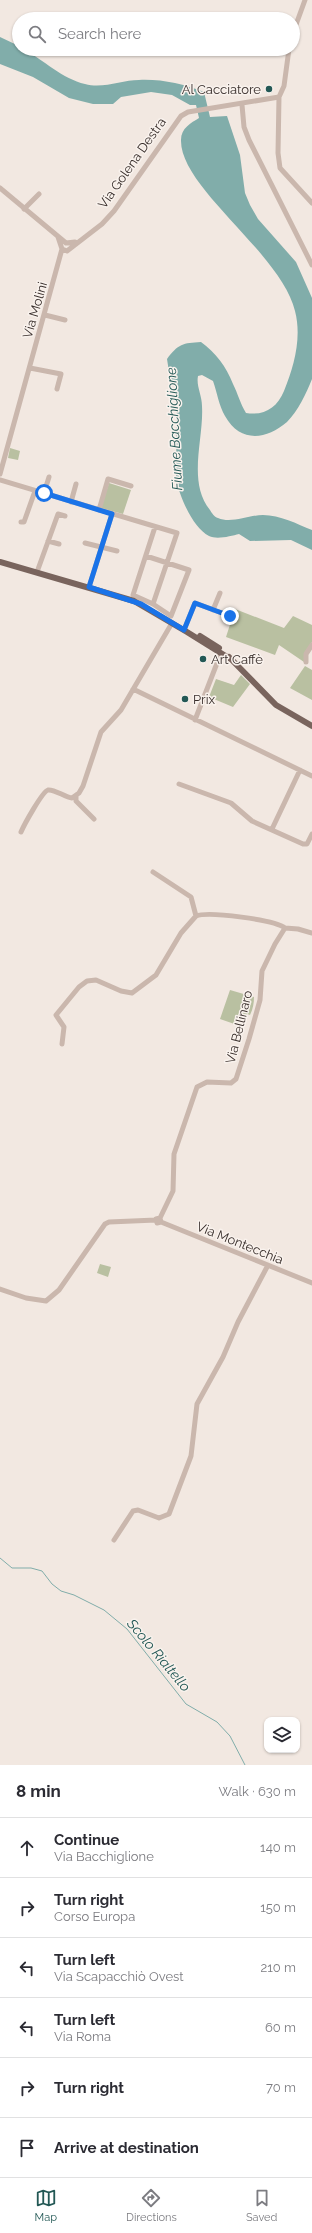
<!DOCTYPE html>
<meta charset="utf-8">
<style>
body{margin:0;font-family:Raleway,sans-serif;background:#f7f7f7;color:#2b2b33}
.controls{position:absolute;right:12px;bottom:12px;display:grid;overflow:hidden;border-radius:8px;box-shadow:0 1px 3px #0004}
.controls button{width:36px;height:36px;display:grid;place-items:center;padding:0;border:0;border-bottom:1px solid #e1e1e2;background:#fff;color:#2b2b33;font:20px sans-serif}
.stop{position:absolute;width:12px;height:12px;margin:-9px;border:3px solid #1a73e8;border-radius:50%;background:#fff}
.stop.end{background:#1a73e8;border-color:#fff;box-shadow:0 1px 4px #0008}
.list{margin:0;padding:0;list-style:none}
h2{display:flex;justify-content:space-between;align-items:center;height:52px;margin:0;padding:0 16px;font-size:17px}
h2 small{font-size:13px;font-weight:400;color:#7c7c81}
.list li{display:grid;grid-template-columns:26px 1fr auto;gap:12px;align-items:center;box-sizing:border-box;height:60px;padding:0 16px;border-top:1px solid #e1e1e2}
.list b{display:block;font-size:15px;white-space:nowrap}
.list p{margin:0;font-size:13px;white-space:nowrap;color:#7c7c81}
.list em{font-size:13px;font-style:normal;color:#7c7c81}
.icon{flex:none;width:22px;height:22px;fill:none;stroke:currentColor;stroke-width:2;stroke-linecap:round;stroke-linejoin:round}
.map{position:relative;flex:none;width:312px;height:1765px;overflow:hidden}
.search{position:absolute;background:#fff;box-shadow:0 1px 3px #0004;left:12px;right:12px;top:12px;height:44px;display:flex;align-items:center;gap:10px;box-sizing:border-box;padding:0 14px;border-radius:22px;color:#7c7c81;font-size:15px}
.sheet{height:412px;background:#fff}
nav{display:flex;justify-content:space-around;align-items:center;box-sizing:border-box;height:56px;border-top:1px solid #e1e1e2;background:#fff;font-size:11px;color:#7c7c81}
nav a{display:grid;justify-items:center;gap:2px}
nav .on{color:#235855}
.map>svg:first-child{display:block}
.green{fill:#b9c0a1}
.water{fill:#81adaa}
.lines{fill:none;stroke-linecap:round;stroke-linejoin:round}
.stream{stroke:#81adaa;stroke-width:1}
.minor{stroke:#cab7ad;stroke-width:5}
.major{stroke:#79645d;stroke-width:6}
.route{stroke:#1a73e8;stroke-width:5}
.poi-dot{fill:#235855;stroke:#f9f2ed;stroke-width:1.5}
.labels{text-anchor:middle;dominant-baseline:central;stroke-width:3;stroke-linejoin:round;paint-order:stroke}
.poi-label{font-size:13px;fill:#382e2b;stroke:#f9f2ed;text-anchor:start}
.street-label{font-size:13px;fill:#382e2b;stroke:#f9f2ed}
.water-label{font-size:14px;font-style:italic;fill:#235855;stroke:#f9f2ed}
</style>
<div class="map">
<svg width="312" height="1765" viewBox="0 0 312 1765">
<rect width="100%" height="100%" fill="#f2e8e1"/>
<path class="green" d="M10,448l10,3 -2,9 -10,-2z
M109,483l22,7 -8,24 -22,-6z
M235,609l49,19 9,-12 19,9v17l-7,10 -1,10 -25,-17 -4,10 -49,-18z
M305,666l7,4v30l-22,-12z
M241,675l9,9 -17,23 -24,-10 7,-18 18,6z
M230,990l24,7c0,6 -1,12 -4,18l-3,-1 -4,13 -23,-8z
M100,1264l11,3 -3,10 -11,-4z"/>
<path class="water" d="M0,37l19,9v3h5c19,11 39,30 61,35 18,5 37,-4 54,-4 23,-1 44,4 65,12l6,25 17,-1 13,39 5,38 5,12 8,14 38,43 16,36v81c-6,15 -14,32 -25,43 -21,18 -47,21 -62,-6 -6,-10 -8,-24 -12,-35l-11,-6 -4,1c-2,10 4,19 4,30 2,33 -15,75 8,104 2,3 4,7 8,8 13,6 31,-3 45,-3 17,0 34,9 49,15v20l-21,-10 -41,1 -11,-7c-8,2 -22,6 -30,2 -17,-9 -30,-41 -33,-58l1,-89 -7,-11 -3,-19c11,-15 16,-16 34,-17 15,11 25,24 32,42 5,10 7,19 13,29 18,3 31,-5 38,-22 10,-25 18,-53 11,-80 -14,-58 -115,-123 -114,-171 0,-12 10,-17 18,-22l-3,-13h-6l-18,-10 -21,-3 -30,5 -8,7h-20l-24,-6 -36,-21 -33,-13z"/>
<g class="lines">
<path class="stream" d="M0,1558l12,10h19l11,3 10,13 9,7 13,4 30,15 23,19 59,75 31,18 13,14 15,29"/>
<path class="minor" d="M293,33l12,-33
M279,97l-1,56 2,15 32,35
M279,97l5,-11 5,-37
M242,105l2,22 5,13 63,125
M0,188l66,55 9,-1
M24,209l15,-15
M58,237l4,12 5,2 35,-27 12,-13 67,-95 7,-4 91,-15
M45,315l20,5
M30,368l31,6 -4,15
M0,474l62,-225
M0,480l177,53 -24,71
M44,493l5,-16
M71,502l5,-18
M99,510l9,-31 23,7
M21,522h3l11,-31
M48,541l11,3
M85,543l32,8
M146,556l43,14 -18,46 -18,-12 -20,-9 22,-68
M37,572l21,-58 7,2
M89,587l23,-73
M213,610l7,-17
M184,630l11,-27 35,13
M306,662v-8l6,-9
M133,689l179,87
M195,720l24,-62 3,-4
M179,784l52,19 21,18 51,23h4l5,-10
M76,797v4l18,18
M272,829l28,-59
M21,832c3,-7 21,-40 27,-42 6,-1 17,7 24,8l7,-5 4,-7 18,-54 20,-22 51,-87
M153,872l38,25 5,19
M62,1044l2,-17 -8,-12 23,-28 8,-6 9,-1 25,11 11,2 24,-18 25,-42 15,-17c13,-5 79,4 89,12
M160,1218l13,-27 1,-37 23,-67 10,-5 24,1 5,-4 13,-40 11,-39 2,-29 13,-27 10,-16 13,1 14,4
M161,1222l-1,-4 -4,1 1,4 4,-1 151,61
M0,1289l26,9 20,3 13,-11 46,-66 4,-2 47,-2
M114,1540l19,-29 5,-1 21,8 10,-4 22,-58 6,-52 26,-47 15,-35 29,-55"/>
<path class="major" d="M0,562l134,39 53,31 45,28
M200,636l19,12
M229,657l47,48 36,21"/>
</g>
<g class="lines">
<path class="route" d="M44,493l68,21 -23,73 52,17 43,26 11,-27 35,13"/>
</g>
<g class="poi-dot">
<circle cx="269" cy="89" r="4"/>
<circle cx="203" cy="659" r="4"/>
<circle cx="185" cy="699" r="4"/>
</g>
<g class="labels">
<g class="poi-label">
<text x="261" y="89" text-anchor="end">Al Cacciatore</text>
<text x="211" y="659">Art Caffè</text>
<text x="193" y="699">Prix</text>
</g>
<g class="street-label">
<text transform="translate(132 163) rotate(-55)">Via Golena Destra</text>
<text transform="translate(35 310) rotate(-74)">Via Molini</text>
<text transform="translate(239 1027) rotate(-76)">Via Bellinaro</text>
<text transform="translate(240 1243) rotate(22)">Via Montecchia</text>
</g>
<g class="water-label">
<text transform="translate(174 429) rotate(-93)">Fiume Bacchiglione</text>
<text transform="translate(159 1655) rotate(50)">Scolo Rialtello</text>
</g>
</g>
</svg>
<div class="controls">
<button><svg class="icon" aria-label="layers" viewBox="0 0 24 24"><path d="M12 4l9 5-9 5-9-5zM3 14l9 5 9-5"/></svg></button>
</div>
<div class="stop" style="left:44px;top:493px"></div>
<div class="stop end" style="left:230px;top:616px"></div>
<div class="search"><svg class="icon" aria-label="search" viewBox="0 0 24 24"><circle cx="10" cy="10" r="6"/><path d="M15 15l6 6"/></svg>Search here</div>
</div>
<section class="sheet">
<h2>8 min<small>Walk · 630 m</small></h2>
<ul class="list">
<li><svg class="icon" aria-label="ahead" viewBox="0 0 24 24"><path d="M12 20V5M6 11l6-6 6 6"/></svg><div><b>Continue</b><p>Via Bacchiglione</p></div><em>140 m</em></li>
<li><svg class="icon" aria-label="right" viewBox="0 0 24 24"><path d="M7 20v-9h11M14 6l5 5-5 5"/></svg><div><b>Turn right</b><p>Corso Europa</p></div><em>150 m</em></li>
<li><svg class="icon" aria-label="left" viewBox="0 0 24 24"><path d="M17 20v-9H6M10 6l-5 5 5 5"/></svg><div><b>Turn left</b><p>Via Scapacchiò Ovest</p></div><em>210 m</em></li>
<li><svg class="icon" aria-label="left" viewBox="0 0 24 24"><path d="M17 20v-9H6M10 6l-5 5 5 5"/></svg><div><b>Turn left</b><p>Via Roma</p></div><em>60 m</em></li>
<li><svg class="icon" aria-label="right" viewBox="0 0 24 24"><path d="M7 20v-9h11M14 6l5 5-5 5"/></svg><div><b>Turn right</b></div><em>70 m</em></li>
<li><svg class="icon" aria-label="arrive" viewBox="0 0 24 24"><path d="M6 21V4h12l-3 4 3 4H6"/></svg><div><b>Arrive at destination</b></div></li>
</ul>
</section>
<nav>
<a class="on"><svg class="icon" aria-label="map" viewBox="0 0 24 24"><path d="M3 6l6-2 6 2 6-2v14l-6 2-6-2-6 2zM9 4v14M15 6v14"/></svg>Map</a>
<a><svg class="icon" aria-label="directions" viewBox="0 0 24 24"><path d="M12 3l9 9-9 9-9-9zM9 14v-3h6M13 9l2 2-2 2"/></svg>Directions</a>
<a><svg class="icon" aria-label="saved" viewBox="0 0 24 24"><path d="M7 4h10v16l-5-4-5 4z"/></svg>Saved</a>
</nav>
